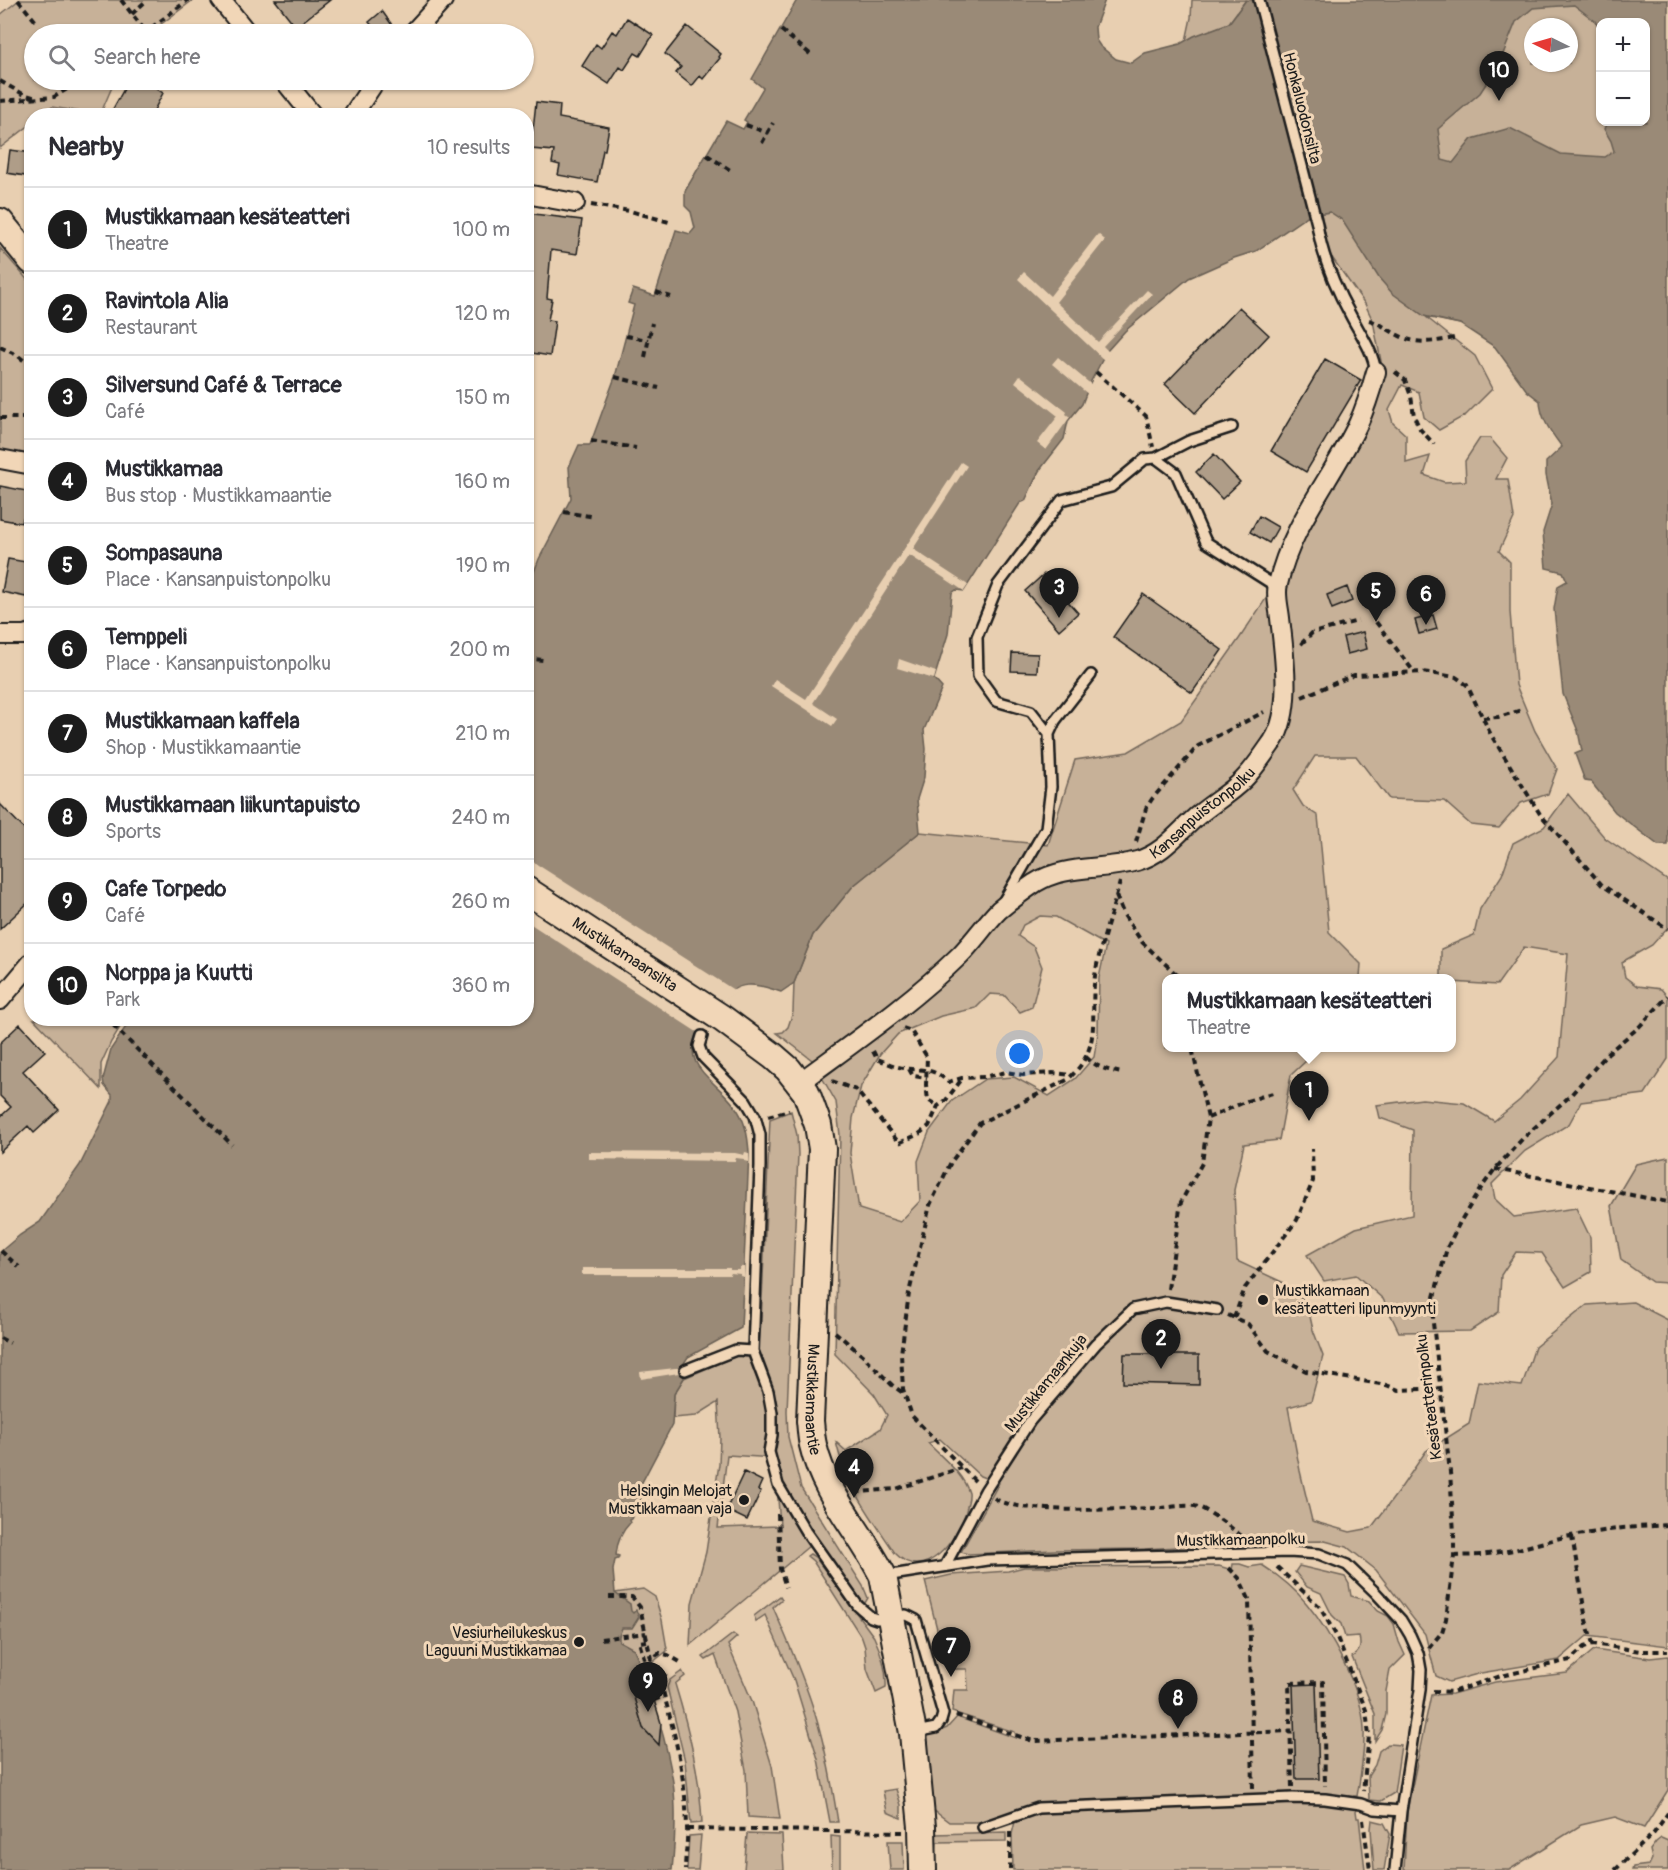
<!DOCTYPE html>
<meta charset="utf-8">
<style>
body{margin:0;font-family:Pangolin,sans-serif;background:#f2f2f3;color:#2b2b33}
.controls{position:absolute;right:18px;top:18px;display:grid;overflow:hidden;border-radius:12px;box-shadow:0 2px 4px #0004}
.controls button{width:54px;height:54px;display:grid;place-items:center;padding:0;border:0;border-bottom:2px solid #e1e1e2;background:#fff;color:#2b2b33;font:30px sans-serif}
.compass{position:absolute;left:1524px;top:18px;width:54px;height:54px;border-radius:50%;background:#fff;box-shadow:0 2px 4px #0004;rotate:275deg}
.you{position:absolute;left:1020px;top:1054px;width:21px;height:21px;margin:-15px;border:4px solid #fff;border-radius:50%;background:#1a73e8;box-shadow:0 0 0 9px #1a73e833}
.badge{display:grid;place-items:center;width:39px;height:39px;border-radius:50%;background:#1c1c1c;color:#fff;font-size:20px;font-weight:700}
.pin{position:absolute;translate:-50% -50px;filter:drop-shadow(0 2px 3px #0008)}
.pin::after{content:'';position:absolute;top:32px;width:21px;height:18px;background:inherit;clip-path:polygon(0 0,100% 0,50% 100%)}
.popup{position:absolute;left:1162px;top:974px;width:294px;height:78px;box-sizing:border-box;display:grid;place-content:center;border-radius:12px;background:#fff;filter:drop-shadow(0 2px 4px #0005);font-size:20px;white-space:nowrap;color:#7c7c81}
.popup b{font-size:22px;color:#2b2b33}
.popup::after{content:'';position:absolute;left:50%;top:100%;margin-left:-12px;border:12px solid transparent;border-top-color:#fff}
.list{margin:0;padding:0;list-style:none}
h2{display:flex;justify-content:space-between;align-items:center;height:78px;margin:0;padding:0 24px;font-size:26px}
h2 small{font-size:20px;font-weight:400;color:#7c7c81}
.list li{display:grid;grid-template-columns:39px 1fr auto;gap:18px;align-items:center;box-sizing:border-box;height:84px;padding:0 24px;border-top:2px solid #e1e1e2}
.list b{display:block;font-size:22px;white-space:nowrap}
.list p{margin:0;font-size:20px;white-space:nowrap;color:#7c7c81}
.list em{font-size:20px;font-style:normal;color:#7c7c81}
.icon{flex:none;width:33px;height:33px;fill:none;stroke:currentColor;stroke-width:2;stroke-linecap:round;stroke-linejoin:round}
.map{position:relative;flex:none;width:1668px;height:1870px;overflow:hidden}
.search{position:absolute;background:#fff;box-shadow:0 2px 4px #0004;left:24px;top:24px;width:510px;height:66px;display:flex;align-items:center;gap:15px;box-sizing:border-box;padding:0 21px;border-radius:33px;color:#7c7c81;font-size:22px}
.panel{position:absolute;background:#fff;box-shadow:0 2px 4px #0004;left:24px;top:108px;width:510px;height:918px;border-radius:24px}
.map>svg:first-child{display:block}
.green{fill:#c7b198;stroke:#72665a;stroke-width:1.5;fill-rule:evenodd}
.water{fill:#9a8a77;stroke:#685e53;stroke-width:1.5;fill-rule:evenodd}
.pier{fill:#e8cfb1}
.building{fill:#af9d88;stroke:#1c1c1c;stroke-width:1.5}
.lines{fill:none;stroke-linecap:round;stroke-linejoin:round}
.lane-casing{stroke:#1c1c1c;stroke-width:14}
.street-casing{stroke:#1c1c1c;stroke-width:22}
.secondary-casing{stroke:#1c1c1c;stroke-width:30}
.path{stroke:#1c1c1c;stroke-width:4;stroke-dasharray:6 4.5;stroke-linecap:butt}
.lane{stroke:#f1d6b7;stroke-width:9}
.street{stroke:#f1d6b7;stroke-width:18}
.secondary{stroke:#f1d6b7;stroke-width:26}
.poi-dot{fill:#1c1c1c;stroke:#f1d6b7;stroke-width:2}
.labels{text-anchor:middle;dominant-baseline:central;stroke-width:6;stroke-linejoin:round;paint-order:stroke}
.street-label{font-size:16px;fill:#1c1c1c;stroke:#f1d6b7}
.poi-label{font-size:16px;fill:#1c1c1c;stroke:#f1d6b7;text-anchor:end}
</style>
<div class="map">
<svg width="1668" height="1870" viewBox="0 0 1668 1870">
<rect width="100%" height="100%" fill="#e8cfb1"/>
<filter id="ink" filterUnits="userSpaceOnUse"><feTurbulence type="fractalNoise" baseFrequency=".0167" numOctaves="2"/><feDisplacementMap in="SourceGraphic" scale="12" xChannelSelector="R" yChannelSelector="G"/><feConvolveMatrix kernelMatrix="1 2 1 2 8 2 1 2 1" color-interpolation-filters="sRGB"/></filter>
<g filter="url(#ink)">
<path class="green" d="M19,0h174l-45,34h-114v46h81l-15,35 -48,-8 -10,8 -10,1 -1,8 -31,24v-133z
M1192,0h54l-17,23 -43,18 5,-23z
M1626,0l-26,22v100h46l17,28 -195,39 -76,-80 68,-102zM1533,27h36v36h-36z
M1333,180l127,144 -34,-7 49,39 17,33 -26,26 -27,15 -15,-13 -5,-25 -17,-7 -13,25 4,13 13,12v28l24,-7 -6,19 20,7 22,-1 -1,-20 15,-23h10l17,20 -11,21h12l6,39 -15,33 11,11v50l6,73 19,46 22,38 -9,25 -27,9 -22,25 -28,-3 -27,-24 -55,-2 -33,-43h-41l-22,34 10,16 15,10 11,116 32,32 -1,14h-194v70h154l-29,27 -12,65 -35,4 -10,46 3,71 47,22 23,20 6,27 10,26 -12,45 -23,6 12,64 12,50 38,11 21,-4 27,-36 28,-41 43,-27 9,-43 44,5 13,-39 52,-42 46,-3 35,18v326l-81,-10 -28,24 -78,13 -32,9 -13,-6 -11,-42 -49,-64 -29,-23 -22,-6 -67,1 -113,7 -90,1 -87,4 -7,-2 38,-69 -19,-7 -40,-37 -12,4c14,15 35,30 41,50 1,6 -2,12 -3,18 -8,28 -41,74 -71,42 -23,-35 -50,-70 -59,-111l10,9 34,-22 7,-14 -13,-21 -39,-40 5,-219 -4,-33 -24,-42 -35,-27 6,-1 5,-5 5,-15 1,-29 19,-48 40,-49 67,-54 128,13 27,-85 53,-8 53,-31 58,-82 44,-66 101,-197 -11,-55 -8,-17 -37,-52 -7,-39 9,-1zM1040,916l16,1 50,28 -7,33 -1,55 -4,24 -19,22 -26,17 -35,-19 -29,2 -33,22 -23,31 -11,29 2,40 -20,21 -41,-13 -9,-56 3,-35 8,-32 19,-32 18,-20 43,-18 35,-8 14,-14 14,1 16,17 12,-5 10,-40 -8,-20 -16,-11 5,-11z
M0,248l31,36v173l-31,-7z
M1568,794l37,44 63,43v46l-16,18 -30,17 3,15 12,9 24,3 7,8v62l-23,35 -64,8 -12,22 -44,27 -33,33 3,15 19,18 62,-9 14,29 1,35 -26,15 -23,-34 -26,-1 -15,23 -2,37 -29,19 -71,1 -16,-33 -27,-24 -32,6 -17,-26 49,-27 56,-13 1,-85 -33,-12 -3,-13 45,-6 42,4 30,18 26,-21 39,-43 9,-103 -44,-7 -27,38 -45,-3v-4h-11v-29l33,-14 6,-26 22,-34 11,-32 31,-16z
M34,1019h91l-14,23 -10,22v25z
M791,1111l6,24 1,19 -11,257 1,26 13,51 62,98 5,12 -3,5 -15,-11 -35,-51 -125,104 2,-42 14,-51 13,-88 1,-26 -2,-36 -22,14 -23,2 1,-24 10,-16 52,-22 22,-3 3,-30 9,-204zM727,1455l48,3 5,68 -62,2z
M1668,1157v126l-16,-1 -31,-22 -10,-54 25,-42z
M810,1554l5,3 59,80c7,15 13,35 12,51l-10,5 -9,-24 -2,-22 -3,-9 -49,-77 -6,-5z
M1233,1564h7l9,3 13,-2c17,11 33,24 45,39 24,29 55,86 57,124 1,22 -3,46 -7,68h-3l3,22h2l6,52h-352l-1,-36 6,-25 -28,11 -12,2h-29l-21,-16 -6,-68 25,-10 10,-11 59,21 -1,-6 -63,-20 2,-22h14l-1,-21h-20l-22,-88 26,-6 57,-4 16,-4 195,-1 13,4z
M1299,1566l46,11 4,7 2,12 18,5 9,10 10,5 6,8 5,18 6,13 -15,15 -4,21v23l-4,16 -7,11v-27l-23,-57c9,-6 9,-11 7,-21l-14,1 -4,-13 -9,-9 -11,-22 -14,-6 -12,-15z
M643,1589l12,8 7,23 5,29v2l-13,10 -13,5 -142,21 116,-94z
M780,1596l2,3 -9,8c15,35 31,70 42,107 11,35 17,71 23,108h-8l-12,-63 -24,-79 -29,-65 -9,6 -2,-5z
M733,1634l4,3 -9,8 24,56 20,65 8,53 -32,-2 -2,-47 -11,-58 -20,-57 -9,5 -3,-3z
M1594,1650l56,8 18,-2v134l-24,38 -29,-11 -34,8 -72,45h-105l3,-59 24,-116 21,-1 43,-12 72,-9z
M682,1671l3,5 -10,8c14,46 25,91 27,139l-11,1 -6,-63 -18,-74 3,-7z
M1388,1744l13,1 -7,48 -13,8 -12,-1 -1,-24 7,-11 4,-14z
M896,1789l5,16v13l-14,-6 -4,-21z
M1372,1820l12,3 6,11 -6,36h-10l-3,-41z
M1006,1832v9l-69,1 -1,9h-6l5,-17z
M747,1834l35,1 2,35h-40z
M701,1835l-3,35h-11l2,-34z
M831,1836l9,1v33h-8z
M1661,1838l7,3v29h-36l1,-3 16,-2 3,-6 -2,-9 6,-8z
M888,1841h15l1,29h-14z"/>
<path class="water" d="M797,0h308l-10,27 1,13 4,6 16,13 15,4 14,-10 35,-9 14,-8 35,-13 17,-23h422v845h-10l-43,-33 -24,-30 -6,-1 -10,-27 7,-3 -4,-20 -15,-37 -9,-85 4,-23 9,-5 -4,-9 -17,-4 -3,-36 9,-28 -6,-29v-13l16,-15c-11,-15 -21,-27 -22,-46l-13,-10 -32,-44 -35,-23 -36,-8 -32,-23 -13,-15 -37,-58 -12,-8 -21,3 -53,36 -22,7 -45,20 -64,53 -18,20 -17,32 -8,21 -14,17 -4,18 -25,32 -14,30 -5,2 -56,88 -8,-1 -4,3 -4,41 -14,45 8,9 -18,42 2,19 -2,28 -7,22 3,33 -67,54 -40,49 -19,48 -13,9c-25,-9 -44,-13 -62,11 -7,9 -15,17 -20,26 -21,37 17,51 35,76 11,14 14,30 15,48l-8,175 -53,29 -4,6v15l-10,16 -2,31 -33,63 2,13 -10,18 -2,1 1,3c-9,9 -13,20 -14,32l3,1 -1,3 -3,1 -2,10 2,23 15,11 1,7 2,2 3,-3 3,7 -7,11h-10l-3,8v5l15,8c17,43 32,87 39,133 4,29 2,59 -1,88h-672v-618l20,-17 20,-13 40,-57 32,-64v-6l-8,-10 -1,-6 8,-30 20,-30 395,-1 1,-428 12,-31 32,-61 -2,-31 10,-22h11l25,-68 19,-72 -6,-2 5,-14 22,7 21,-66 14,4 5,-6 -4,-16 -6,-6v-15l41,-70 17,8 4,-7 -3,-2 19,-32 -11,-9zM1574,5l21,16 5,10v-9h46v100h-39l-3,7 7,12 3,10 -9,6 -44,-3 -51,-26 -38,11 -19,24 -11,-3 -4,-31 42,-36 19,-29 17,-42 17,-14z"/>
<path class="pier" d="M1098,234l7,6 -49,62 42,40 49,-52 5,4 -49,52 7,7 -5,8 -87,-82 6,-7 26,24z
M1058,357l35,29 -4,9 -37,-31z
M1020,375l47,37 -1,2 4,3 -24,33 -9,-7 21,-27 -43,-34z
M961,462l6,4 -54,83 55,36 -4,6 -55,-36 -96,148 24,16 -5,7 -61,-40 4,-7 31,20z
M899,659l37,13 -2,7 -37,-11z
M527,858l210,134 -10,5 -27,37 -174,-113z
M588,1152l147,1 9,2 1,-3 4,1v9l-5,-1v-2l-8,-1 -1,3 -147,-2z
M740,1267h4v10l-4,-1v-2l-9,-1 -1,2h-148v-7h148v2h9z
M675,1368h10v4l-44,7 -1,-7z"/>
<path class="building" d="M275,0h55l-34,27z
M382,11l10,14 -8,9h-5l-10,-12z
M627,18l26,17 -13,21 -5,-3 -11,17 -4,-3 -11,17 -27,-18 14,-22 5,4 11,-17 5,3z
M687,26l34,28 -2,3 1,1 -17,21 -3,-3 -8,10 -16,-13 5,-6 -16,-13z
M129,80l9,5 3,-5h21l-5,9 6,4 -12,23h-42z
M536,102l24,3 -1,13 50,9 -4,23h-2l-6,32 -39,-7 2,-10 -8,-2 2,-12 -23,-2z
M10,150l22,3v24l-25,-4z
M526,213l56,7 -5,34 -26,-4 -4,48 5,1 -4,21 7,1 -5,35 -24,-4z
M1239,307l30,28 -74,78 -30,-29z
M1325,359l36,21 -55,92 -35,-21z
M1214,454l26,28 -18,17 -26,-27z
M0,486l32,6v28l-9,-2 -1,5 -22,-4z
M1259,516l19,11 -9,16 -19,-11z
M8,559l24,4 -6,34 -24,-5z
M1044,574l34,39 -19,17 -34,-39z
M1347,587l5,14 -20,8 -5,-14z
M1143,594l79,56 -30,43 -79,-56z
M1433,615l4,14 -18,5 -4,-14z
M1363,632l4,17 -20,5 -4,-17z
M1012,653l26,1 -1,18 -26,-1z
M0,804l32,33v62l-32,30z
M20,1024l25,27 -22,20 36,39 -25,23 -6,-7 -28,26v-35l11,-10 -11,-11v-53z
M1152,1339l23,1 -1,15h25v30l-76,-2 1,-29h28z
M744,1472l18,9 -4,9 3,1 -14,29 -21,-10z
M644,1676l10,24 7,23 -2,22 -16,-17 -10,-34 -3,-13z
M1316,1684l3,95h-23l-3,-94z"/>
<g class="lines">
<defs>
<path id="lane" d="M1259,0l58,224c5,33 18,63 34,92 10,19 22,35 25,56
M1232,427l-43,14 -33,17 20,15 30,69 71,45
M1049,734l-18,-23 -35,-10 -18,-25 -1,-39 21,-52 64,-85 49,-13 34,-28 11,-1
M1003,902l43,-74 5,-41 -2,-53 6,-13 36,-46
M702,1036l-3,10 4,11 43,44 9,15 5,19v31l-7,185 15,40 4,22v22l-3,17 9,33 28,47 52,74 13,11 6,2 29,-4 10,5 27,94 -2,7 -5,7 -20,4
M685,1370l51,-20 17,1
M945,1566l40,-75 45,-70 66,-77 37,-35 33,-7 51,8
M885,1576l102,-16 302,-8 30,2 28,11 28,27 26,28 9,15 8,18 3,17 -1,20 -19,121 -6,59
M983,1827l55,-19 255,-10 32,1 36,5 14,5 26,2"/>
<g id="street">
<path d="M221,0l27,34"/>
<path d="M412,34l31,-34"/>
<path d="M284,80l29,36"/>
<path d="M352,116l24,-36"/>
<path d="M526,194l49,9"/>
<path d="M0,459l32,6"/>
<path d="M0,635h24l8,-2"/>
<path d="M0,1000l32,-38"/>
<path id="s1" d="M800,1082c54,-40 111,-79 160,-127 14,-14 25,-31 39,-45 11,-9 24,-19 36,-27 30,-19 68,-12 102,-22 25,-7 40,-27 59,-44 15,-13 33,-23 47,-37 11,-11 21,-26 30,-39 20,-31 11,-87 7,-123 -1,-10 -5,-24 -2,-34 13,-59 55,-107 80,-160 8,-17 13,-34 18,-52"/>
</g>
<g id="secondary">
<path d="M0,222l32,39"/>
<path id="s2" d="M526,890l197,129 50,37 15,13 18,23 12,33 4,24 -12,272c1,8 1,16 3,24 11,49 48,87 70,131l30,157 9,94 1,43"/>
</g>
</defs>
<use href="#lane" class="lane-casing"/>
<use href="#street" class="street-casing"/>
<use href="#secondary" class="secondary-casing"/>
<path class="path" d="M18,0l20,24
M121,0l25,32
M132,14l15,-14
M781,30l29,24
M143,34l45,-34
M0,81l23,13 13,4
M0,101l54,-4 28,-17
M746,125l22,8
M762,143l11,-20
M707,155l23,15
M591,205l39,6 39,11
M656,292l15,5
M1369,320c11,3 19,10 29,15 18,10 36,7 56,3
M626,336l22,4
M0,347l17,8 15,12
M645,357l7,-34
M1096,372l50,44 7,31
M1395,372l10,8 6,16 3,20 6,13 14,15
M615,377l44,11
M0,418h32
M591,441l45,7
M564,512l31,5
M1376,622l38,50
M1301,644l11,-11 46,-12
M526,658l17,2
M1302,697l52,-22 68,-3 34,5 11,8 24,50 49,79 62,71 66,44
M1483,718l15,-1 24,-7
M1136,842l10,-34 6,-9 46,-53 66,-34
M1116,896l8,19 18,27 34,32 2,4
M106,1018l126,127
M903,1028l8,3 16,26 -1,28 2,15 10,6
M873,1051l4,8c9,3 18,8 27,9 19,3 29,-1 44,14l14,-4 22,-1 22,-5 17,3 30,-2 19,2
M1086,1057c11,11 21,13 36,16
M909,1069l4,7 14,2
M832,1081l24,9 43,53 20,-9 10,-8 9,-20 8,-6 16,-21
M768,1116l21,-6
M1208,1118l39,-17 29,-9
M1495,1169l173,33
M1,1251l18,16
M1168,1289l13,-87 21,-39 6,-45 -16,-70
M1228,1315l20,9 20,27 38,20 80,14 13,5 42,-2
M1234,1318l11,-30 52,-68 16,-39 -1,-32
M835,1332l27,23 30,30 11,8
M0,1338l10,5
M975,1481l-63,-65 -9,-27 -2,-35 8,-61 21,-88 21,-43 29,-39 87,-43c37,-32 22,-63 28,-104 5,-32 17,-63 25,-94
M857,1495l2,-3 37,-3 65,-21
M994,1498c25,18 133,10 168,10 9,-1 28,-4 36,-1 9,2 41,26 49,34
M778,1514l2,55 6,18
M1572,1536l14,84 7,24
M1454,1556l27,-1 33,-5 50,-13 59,-9 45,-3
M1277,1567l42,39 17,29 30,75 3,26 -6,55
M1229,1568l10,10 10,21 4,189
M609,1597h23l8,10 11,52 9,-6 8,2 12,7
M601,1639l45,-6
M647,1641l-8,1 9,29 12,10
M1429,1648l13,-16 4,-13 8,-63v-23l-4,-61 -17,-149v-22l14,-53 13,-26 19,-31 16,-22 30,-33 44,-39 39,-44 31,-26 29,-31
M666,1674l-6,7c14,48 26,97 27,147 1,14 -2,28 -2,42
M1433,1691l19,1 49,-16 69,-16 14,-13 9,-3 47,7h28
M654,1700l11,-4
M956,1715l77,26 257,-10
M1292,1787l-3,-104 34,-1 2,104
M1363,1820l7,50
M687,1829l216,3
M1010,1832v37
M1615,1870l39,-37 14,-20"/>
<use href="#lane" class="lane"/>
<use href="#street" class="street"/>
<use href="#secondary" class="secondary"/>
</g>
</g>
<g class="poi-dot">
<circle cx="1263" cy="1300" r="6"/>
<circle cx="744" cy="1500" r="6"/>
<circle cx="579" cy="1642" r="6"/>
</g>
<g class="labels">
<g class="street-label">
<text transform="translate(1302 108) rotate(76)">Honkaluodonsilta</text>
<text stroke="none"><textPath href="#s1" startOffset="496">Kansanpuistonpolku</textPath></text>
<text stroke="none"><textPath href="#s2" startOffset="118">Mustikkamaansilta</textPath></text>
<text transform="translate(1046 1383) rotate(-51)">Mustikkamaankuja</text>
<text transform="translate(1429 1397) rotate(-97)">Kesäteatterinpolku</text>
<text stroke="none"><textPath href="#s2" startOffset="657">Mustikkamaantie</textPath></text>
<text transform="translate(1241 1540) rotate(-1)">Mustikkamaanpolku</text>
</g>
<g class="poi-label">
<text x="1275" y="1291" text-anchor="start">Mustikkamaan<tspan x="1275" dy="18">kesäteatteri lipunmyynti</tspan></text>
<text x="732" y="1491">Helsingin Melojat<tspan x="732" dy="18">Mustikkamaan vaja</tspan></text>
<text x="567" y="1633">Vesiurheilukeskus<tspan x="567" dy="18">Laguuni Mustikkamaa</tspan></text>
</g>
</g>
</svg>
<div class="controls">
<button>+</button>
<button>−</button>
</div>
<svg class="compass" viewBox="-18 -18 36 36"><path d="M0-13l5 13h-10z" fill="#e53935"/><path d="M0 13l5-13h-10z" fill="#7c7c81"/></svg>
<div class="you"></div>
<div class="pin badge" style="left:1309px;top:1121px">1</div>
<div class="popup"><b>Mustikkamaan kesäteatteri</b>Theatre</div>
<div class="pin badge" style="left:1161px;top:1369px">2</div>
<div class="pin badge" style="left:1059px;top:618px">3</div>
<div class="pin badge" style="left:854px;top:1498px">4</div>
<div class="pin badge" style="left:1376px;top:622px">5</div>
<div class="pin badge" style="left:1426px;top:625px">6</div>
<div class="pin badge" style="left:951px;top:1677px">7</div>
<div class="pin badge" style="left:1178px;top:1729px">8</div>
<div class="pin badge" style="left:648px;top:1712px">9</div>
<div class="pin badge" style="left:1499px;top:101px">10</div>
<div class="search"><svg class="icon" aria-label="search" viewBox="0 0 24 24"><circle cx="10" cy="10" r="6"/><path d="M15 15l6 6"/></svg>Search here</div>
<section class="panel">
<h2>Nearby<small>10 results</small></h2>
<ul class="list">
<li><span class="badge">1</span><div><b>Mustikkamaan kesäteatteri</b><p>Theatre</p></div><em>100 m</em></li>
<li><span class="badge">2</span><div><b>Ravintola Alia</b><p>Restaurant</p></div><em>120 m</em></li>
<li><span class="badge">3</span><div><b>Silversund Café &amp; Terrace</b><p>Café</p></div><em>150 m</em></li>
<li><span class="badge">4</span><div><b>Mustikkamaa</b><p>Bus stop · Mustikkamaantie</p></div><em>160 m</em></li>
<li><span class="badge">5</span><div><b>Sompasauna</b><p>Place · Kansanpuistonpolku</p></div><em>190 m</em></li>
<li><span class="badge">6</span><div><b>Temppeli</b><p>Place · Kansanpuistonpolku</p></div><em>200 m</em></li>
<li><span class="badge">7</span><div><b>Mustikkamaan kaffela</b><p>Shop · Mustikkamaantie</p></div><em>210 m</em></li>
<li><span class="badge">8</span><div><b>Mustikkamaan liikuntapuisto</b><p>Sports</p></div><em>240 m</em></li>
<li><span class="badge">9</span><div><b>Cafe Torpedo</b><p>Café</p></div><em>260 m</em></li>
<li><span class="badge">10</span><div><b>Norppa ja Kuutti</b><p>Park</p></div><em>360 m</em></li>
</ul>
</section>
</div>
